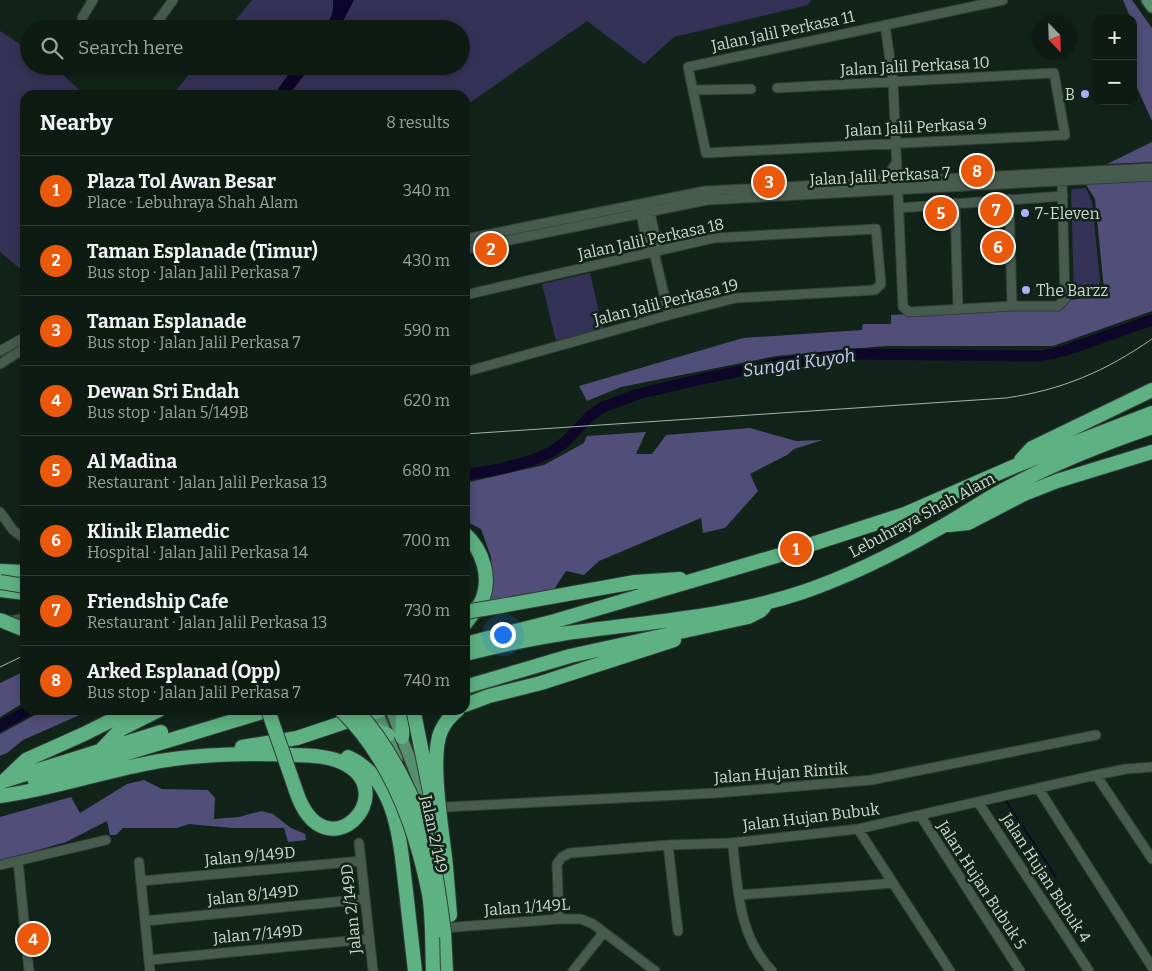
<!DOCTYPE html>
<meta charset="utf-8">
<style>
body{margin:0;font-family:Bitter,serif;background:#17241c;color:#f1f3f6}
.controls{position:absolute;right:15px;top:15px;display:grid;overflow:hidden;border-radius:10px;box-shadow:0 2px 12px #0003}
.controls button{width:45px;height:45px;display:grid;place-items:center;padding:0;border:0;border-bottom:1px solid #2e3933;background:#0e1b13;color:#f1f3f6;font:25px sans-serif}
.compass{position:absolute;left:1032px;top:15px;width:45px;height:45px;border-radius:50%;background:#0e1b13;box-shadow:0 2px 12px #0003;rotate:157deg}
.you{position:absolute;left:502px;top:634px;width:18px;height:18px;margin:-12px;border:4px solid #fff;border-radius:50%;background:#1a73e8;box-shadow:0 0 0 8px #1a73e833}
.badge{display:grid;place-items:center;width:32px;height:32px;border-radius:50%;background:#ea580c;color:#fff;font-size:16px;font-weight:700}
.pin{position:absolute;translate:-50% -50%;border:2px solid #fff;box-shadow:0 1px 5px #0006}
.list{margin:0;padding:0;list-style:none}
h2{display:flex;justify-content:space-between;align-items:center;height:65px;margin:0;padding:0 20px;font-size:21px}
h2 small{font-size:16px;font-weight:400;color:#9ba1a0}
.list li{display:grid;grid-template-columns:32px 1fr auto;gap:15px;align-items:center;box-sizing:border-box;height:70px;padding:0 20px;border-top:1px solid #2e3933}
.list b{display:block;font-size:19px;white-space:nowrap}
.list p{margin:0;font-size:16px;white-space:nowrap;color:#9ba1a0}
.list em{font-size:16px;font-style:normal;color:#9ba1a0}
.icon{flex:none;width:28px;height:28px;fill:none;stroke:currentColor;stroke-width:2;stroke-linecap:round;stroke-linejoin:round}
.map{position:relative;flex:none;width:1152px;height:971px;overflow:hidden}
.search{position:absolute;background:#0e1b13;box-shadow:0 2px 12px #0003;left:20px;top:20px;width:450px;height:55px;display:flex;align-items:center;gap:12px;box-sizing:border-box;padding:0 18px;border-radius:28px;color:#9ba1a0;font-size:19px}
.panel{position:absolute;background:#0e1b13;box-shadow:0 2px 12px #0003;left:20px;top:90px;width:450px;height:625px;border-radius:15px}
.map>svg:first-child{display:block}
.green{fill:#353257}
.forest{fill:#514e79}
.water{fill:#0d0629}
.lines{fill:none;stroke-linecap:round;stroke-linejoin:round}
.stream{stroke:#0d0629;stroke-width:2}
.river{stroke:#0d0629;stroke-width:11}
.minor-casing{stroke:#323e36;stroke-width:11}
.major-casing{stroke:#323e36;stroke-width:14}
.highway-casing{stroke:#323e36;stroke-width:16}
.minor{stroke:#485b4f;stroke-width:9}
.major{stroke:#558f6e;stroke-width:11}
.highway{stroke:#5eb182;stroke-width:14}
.tram{stroke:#a8b4ad;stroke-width:1}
.highway-bridge-casing{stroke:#323e36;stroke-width:16;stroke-linecap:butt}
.highway-bridge{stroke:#5eb182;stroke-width:14}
.poi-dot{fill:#b2adfa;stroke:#122419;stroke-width:2}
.labels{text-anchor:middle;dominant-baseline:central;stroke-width:5;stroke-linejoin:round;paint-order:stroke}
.street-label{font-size:16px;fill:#cdd8d1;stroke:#122419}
.poi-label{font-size:16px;fill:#cdd8d1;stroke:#122419;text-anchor:start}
.water-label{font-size:18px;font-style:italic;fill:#cbcaf5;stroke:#122419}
</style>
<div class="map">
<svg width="1152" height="971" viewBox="0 0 1152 971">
<rect width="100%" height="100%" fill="#122419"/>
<path class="green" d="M252,0h559l-3,5 -134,32 -30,27 -57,-43 -122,85v-11h-293l24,-29h265v-37h-233z
M0,31l29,19v16h24l32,29h-60v178l-25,-21z
M1086,188l6,14 8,79 -1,7 -8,6 -17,1 -3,-106z
M590,273l13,56 -47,12 -14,-57z"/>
<path class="forest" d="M1123,0h9l20,28v93l-19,-42v-60h-2z
M1152,142v20l-45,2z
M1152,180v131l-99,35h-168l-109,10 -155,31 -34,14 -8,-15 164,-48 119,-8 1,-6h28v-9l174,-8 4,-7 26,-3 9,-8 -9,-90 -10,-16z
M750,428l46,13 27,-1 -29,9 -7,6 -37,19 8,17 -33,37 -22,5 -2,-15 -102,43 -15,14 -18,-4 -15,23 -66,9 7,-19 -1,-27 -10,-28 -16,-8v-38l79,-18 40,-22 3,-7 59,-4 -10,22h16l14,-19z
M25,671v31l-25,15v-34z
M44,710h47l-68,30 -16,13 -7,3v-22z
M144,780l18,9 46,1 7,8 -1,21 25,-2 22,-6 12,3 18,14 14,6 1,6 -18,2 -4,-14h-52l-43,-4 -12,4h-54l-7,7h-6l-3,-14 -41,21 -66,19v-44l71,-20 9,16 47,-29z"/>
<path class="water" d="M333,0h21l-15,29h-15c7,-10 10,-17 9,-29z
M294,66h17l-22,29h-15z"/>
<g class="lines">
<path class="stream" d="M1006,801l50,76"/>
<path class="river" d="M465,475l35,-6 33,-9 18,-8 14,-10 26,-27 12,-8 35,-13 68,-16 75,-15 70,-9 190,2 23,-5 88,-31
M0,726l28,-16"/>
<defs>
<path id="minor" d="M885,25l8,56 10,226 6,5 103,-6h46l7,-7 -3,-118
M86,29l-4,-11 11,-18
M152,29l21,-29
M777,88l277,-15 11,62 -359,18 -18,-86 315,-67
M693,90l58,-1
M878,183l12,-11 7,-10
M1009,199l3,107
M955,203l3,106
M649,207l9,44
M899,208l164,-12
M640,209l9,44
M465,239l240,-48 447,-23
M465,249l242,-49 445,-24
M654,252l15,63
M465,295l249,-57 162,-9 5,55 -6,6 -139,8 -67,17 -204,57
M0,351l25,-14
M0,364l25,-16
M0,512l13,18 12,9
M6,622l19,-4
M1096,775l56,84
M1038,788l114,179
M978,802l111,169
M437,803l9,4 19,-1 251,-13 155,-13 225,-45
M920,815l100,156
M858,829l92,142
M359,843l14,128
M730,843l3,4c5,44 6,90 39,124
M668,845l10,86
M18,861l11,110
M139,862l11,109
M0,865l106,-25
M141,881l220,-20
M739,895l143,-11 10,-2
M559,919l-2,-55 5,-7 8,-4 98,-8 62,-2 128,-14 238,-54 30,-6 26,-2
M145,921l220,-22
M444,928l115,-9h22l12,5 62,47
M149,960l220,-21
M573,971l31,-39"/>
<path id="major" d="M1147,0l5,7
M376,710l21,49
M391,710l30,77 18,73"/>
<path id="highway" d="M1021,460l11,-12 120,-58
M949,525l19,-2 56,-29 33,-13 95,-29
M465,534c18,16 27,45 16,68 -4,7 -11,15 -16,22
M803,547l102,-33 110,-48 137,-53
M0,571l25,1
M0,590l25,3
M501,606l134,-24 45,-3
M465,644l90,-23 235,-69
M465,654c32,-8 64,-15 96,-20 82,-12 164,-16 242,-42 46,-16 89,-37 131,-61 21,-11 41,-25 62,-37 49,-27 103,-49 156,-67
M465,687l105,-31 178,-39 12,-6 4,-4
M465,705l24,-9 52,-13 133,-43
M366,726l22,9
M402,737l1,-19 4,-8
M242,747l55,-9 84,-28
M102,749l19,-20 38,-19
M348,757c50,23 52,86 58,134 3,27 6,53 9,80
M6,779l20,-19 58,-26 48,-24
M35,781l234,-71
M0,782l161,-50
M0,796c54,-7 106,-26 160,-35 43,-7 89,-8 133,-6 15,0 34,1 48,7 65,29 -16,116 -45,29
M446,866l4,49
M444,932l2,39"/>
</defs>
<use href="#minor" class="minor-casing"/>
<use href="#major" class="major-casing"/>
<use href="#highway" class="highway-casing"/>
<use href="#minor" class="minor"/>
<use href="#major" class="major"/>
<use href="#highway" class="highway"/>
<path class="tram" d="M465,434l541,-36c56,-8 100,-27 146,-59
M0,667l25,-12"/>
<defs>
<path id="highway-bridge" d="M0,582l25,4
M465,612l36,-6
M0,620l25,10
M268,710l28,81
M341,710c49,48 75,118 88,184 4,25 3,52 4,77
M356,710c33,35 62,92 74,139 7,27 10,55 14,83
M414,713l17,84
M446,866c-3,-31 -17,-109 -5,-135 4,-9 9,-15 17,-21"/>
</defs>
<use href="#highway-bridge" class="highway-bridge-casing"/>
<use href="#highway-bridge" class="highway-bridge"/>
</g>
<g class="poi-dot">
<circle cx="1085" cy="94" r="5"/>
<circle cx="1025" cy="213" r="5"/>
<circle cx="1026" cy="290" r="5"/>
</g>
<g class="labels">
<g class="street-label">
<text transform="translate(783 31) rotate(-12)">Jalan Jalil Perkasa 11</text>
<text transform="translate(915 66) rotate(-3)">Jalan Jalil Perkasa 10</text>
<text transform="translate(916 127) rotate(-3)">Jalan Jalil Perkasa 9</text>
<text transform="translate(880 176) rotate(-3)">Jalan Jalil Perkasa 7</text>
<text transform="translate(651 239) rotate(-12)">Jalan Jalil Perkasa 18</text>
<text transform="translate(666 302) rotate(-14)">Jalan Jalil Perkasa 19</text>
<text transform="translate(922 515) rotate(-28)">Lebuhraya Shah Alam</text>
<text transform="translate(781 773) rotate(-4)">Jalan Hujan Rintik</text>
<text transform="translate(811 817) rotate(-7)">Jalan Hujan Bubuk</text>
<text transform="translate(434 834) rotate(78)">Jalan 2/149</text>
<text transform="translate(250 856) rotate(-5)">Jalan 9/149D</text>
<text transform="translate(1046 878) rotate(57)">Jalan Hujan Bubuk 4</text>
<text transform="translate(982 885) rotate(57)">Jalan Hujan Bubuk 5</text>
<text transform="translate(253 895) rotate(-6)">Jalan 8/149D</text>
<text transform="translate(527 907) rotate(-4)">Jalan 1/149L</text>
<text transform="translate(351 909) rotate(-96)">Jalan 2/149D</text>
<text transform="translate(258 934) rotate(-5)">Jalan 7/149D</text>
</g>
<g class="poi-label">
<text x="1075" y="94" text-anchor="end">B</text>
<text x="1035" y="213">7-Eleven</text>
<text x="1036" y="290">The Barzz</text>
</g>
<g class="water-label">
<text transform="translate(799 363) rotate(-8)">Sungai Kuyoh</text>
</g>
</g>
</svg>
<div class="controls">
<button>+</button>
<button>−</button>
</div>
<svg class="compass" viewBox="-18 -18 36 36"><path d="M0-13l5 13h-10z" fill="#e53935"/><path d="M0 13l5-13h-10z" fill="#9ba1a0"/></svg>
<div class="you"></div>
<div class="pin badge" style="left:796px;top:549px">1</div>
<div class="pin badge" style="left:491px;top:249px">2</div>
<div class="pin badge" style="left:769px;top:182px">3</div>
<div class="pin badge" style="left:33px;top:939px">4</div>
<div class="pin badge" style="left:941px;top:213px">5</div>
<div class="pin badge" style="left:998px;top:247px">6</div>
<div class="pin badge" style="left:996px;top:210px">7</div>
<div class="pin badge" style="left:977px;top:171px">8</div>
<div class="search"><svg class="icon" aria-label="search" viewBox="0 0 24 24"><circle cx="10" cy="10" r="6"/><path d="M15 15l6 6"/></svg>Search here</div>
<section class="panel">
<h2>Nearby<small>8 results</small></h2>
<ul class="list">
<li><span class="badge">1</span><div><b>Plaza Tol Awan Besar</b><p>Place · Lebuhraya Shah Alam</p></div><em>340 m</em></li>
<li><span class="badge">2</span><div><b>Taman Esplanade (Timur)</b><p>Bus stop · Jalan Jalil Perkasa 7</p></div><em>430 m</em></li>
<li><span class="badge">3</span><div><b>Taman Esplanade</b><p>Bus stop · Jalan Jalil Perkasa 7</p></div><em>590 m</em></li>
<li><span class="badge">4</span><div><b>Dewan Sri Endah</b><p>Bus stop · Jalan 5/149B</p></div><em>620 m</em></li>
<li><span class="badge">5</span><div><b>Al Madina</b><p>Restaurant · Jalan Jalil Perkasa 13</p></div><em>680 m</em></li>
<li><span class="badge">6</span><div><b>Klinik Elamedic</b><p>Hospital · Jalan Jalil Perkasa 14</p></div><em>700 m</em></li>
<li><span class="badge">7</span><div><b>Friendship Cafe</b><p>Restaurant · Jalan Jalil Perkasa 13</p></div><em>730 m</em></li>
<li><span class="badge">8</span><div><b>Arked Esplanad (Opp)</b><p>Bus stop · Jalan Jalil Perkasa 7</p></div><em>740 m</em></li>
</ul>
</section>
</div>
